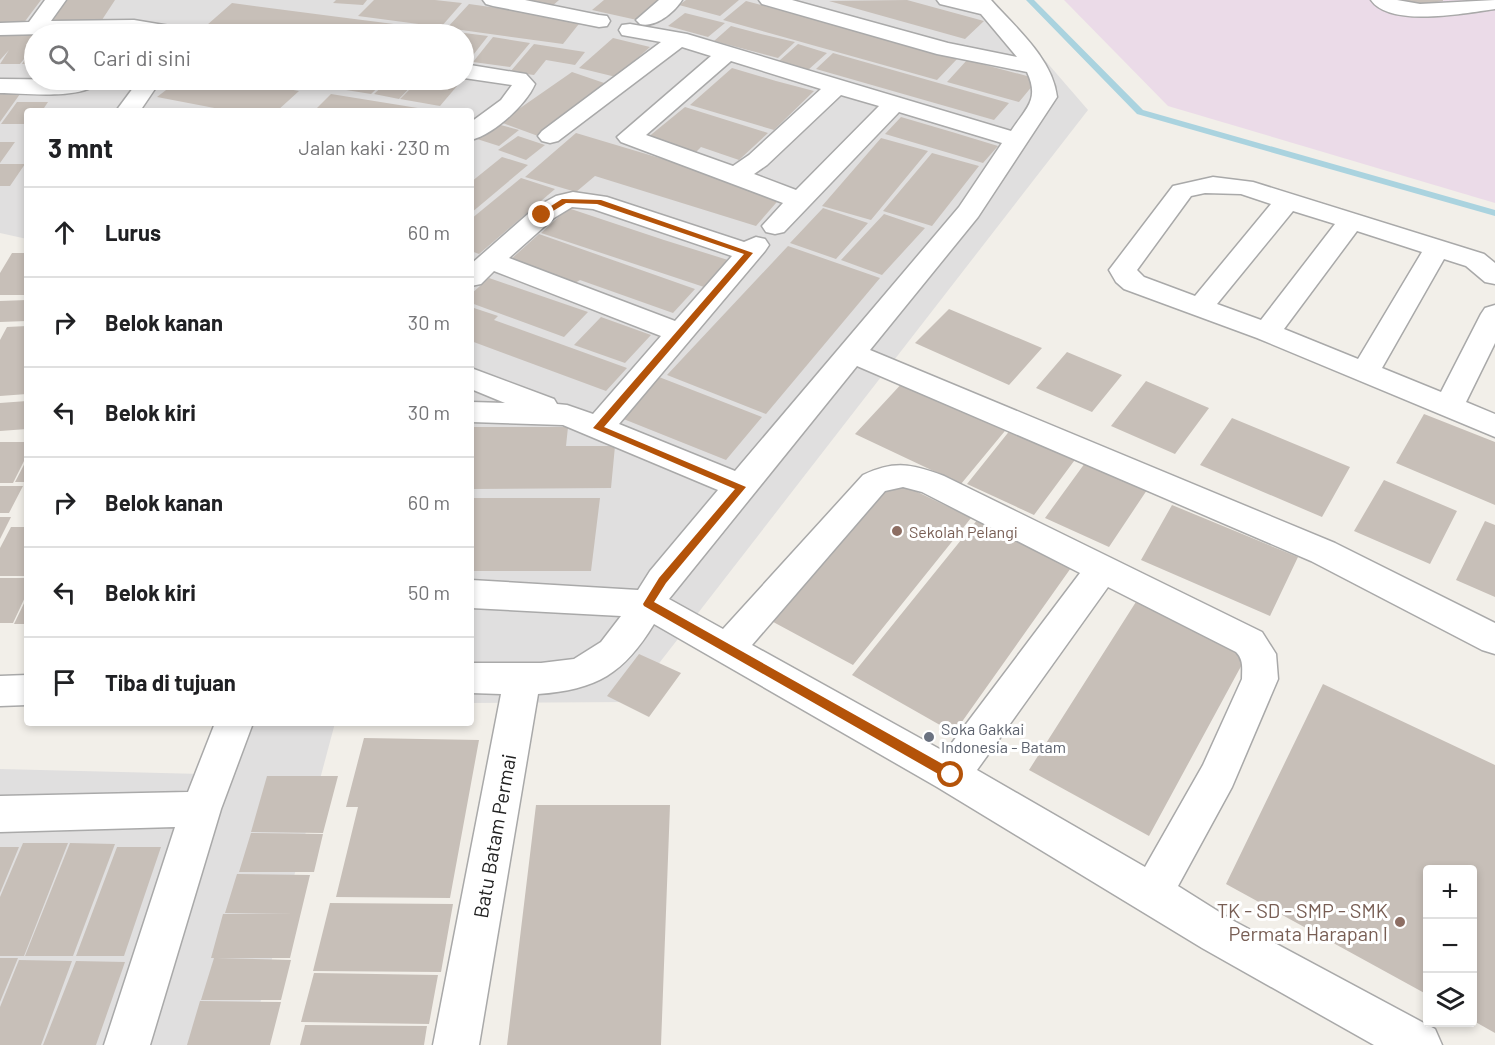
<!DOCTYPE html>
<html lang="id">
<meta charset="utf-8">
<style>
body{margin:0;font-family:Barlow,sans-serif;background:#f6f6f6;color:#202124}
.controls{position:absolute;right:18px;bottom:18px;display:grid;overflow:hidden;border-radius:6px;box-shadow:0 3px 9px #0003}
.controls button{width:54px;height:54px;display:grid;place-items:center;padding:0;border:0;border-bottom:2px solid #e0e0e0;background:#fff;color:#202124;font:30px sans-serif}
.stop{position:absolute;width:18px;height:18px;margin:-14px;border:4px solid #b45309;border-radius:50%;background:#fff}
.stop.end{background:#b45309;border-color:#fff;box-shadow:0 2px 6px #0008}
.list{margin:0;padding:0;list-style:none}
h2{display:flex;justify-content:space-between;align-items:center;height:78px;margin:0;padding:0 24px;font-size:26px}
h2 small{font-size:20px;font-weight:400;color:#757577}
.list li{display:grid;grid-template-columns:39px 1fr auto;gap:18px;align-items:center;box-sizing:border-box;height:90px;padding:0 24px;border-top:2px solid #e0e0e0}
.list b{display:block;font-size:22px;white-space:nowrap}
.list em{font-size:20px;font-style:normal;color:#757577}
.icon{flex:none;width:33px;height:33px;fill:none;stroke:currentColor;stroke-width:2;stroke-linecap:round;stroke-linejoin:round}
.map{position:relative;flex:none;width:1495px;height:1045px;overflow:hidden}
.search{position:absolute;background:#fff;box-shadow:0 3px 9px #0003;left:24px;top:24px;width:450px;height:66px;display:flex;align-items:center;gap:15px;box-sizing:border-box;padding:0 21px;border-radius:33px;color:#757577;font-size:22px}
.panel{position:absolute;background:#fff;box-shadow:0 3px 9px #0003;left:24px;top:108px;width:450px;height:618px;border-radius:6px}
.map>svg:first-child{display:block}
.residential{fill:#e0dfdf;fill-rule:evenodd}
.industrial{fill:#ebdbe8}
.lines{fill:none;stroke-linecap:round;stroke-linejoin:round}
.stream{fill:#aad3df;fill-rule:evenodd}
.building{fill:#c7bfb8}
.minor-casing{stroke:#a9a9a9;stroke-width:3}
.minor{fill:#fff;fill-rule:evenodd}
.route{fill:#b45309}
.education-dot{fill:#8d6e63;stroke:#fff;stroke-width:2}
.worship-dot{fill:#6b7280;stroke:#fff;stroke-width:2}
.labels{text-anchor:middle;dominant-baseline:central;stroke-width:6;stroke-linejoin:round;paint-order:stroke}
.education-label{font-size:16px;fill:#785e54;stroke:#fff;text-anchor:start}
.worship-label{font-size:16px;fill:#5b616d;stroke:#fff;text-anchor:start}
.near-street-label{font-size:20px;fill:#222;stroke:#fff}
.near-education-label{font-size:20px;fill:#785e54;stroke:#fff;text-anchor:end}
</style>
<div class="map">
<svg width="1495" height="1045" viewBox="0 0 1495 1045">
<rect width="100%" height="100%" fill="#f2efe9"/>
<path class="residential" d="M0,0h993l95,110 -459,592 -158,1v-592h-444v128l-27,-6zM34,34h430v46h-430z
M223,723h112l-86,322h-249v-276l202,5z"/>
<path class="industrial" d="M1064,0h431v203l-327,-97z"/>
<g class="lines">
<path class="stream" d="M1026,0h8l109,110 352,100v6l-358,-102z"/>
</g>
<path class="building" d="M0,0h41l-18,24h-23z
M60,0h55l-17,26h-58z
M336,0h31l-4,5 -30,-2z
M374,0h61l27,3 -21,24 -83,-11z
M526,0h33l-8,7z
M604,0h56l-23,20 -45,-10z
M686,0h53l-19,16 -41,-11z
M907,0l77,21 -19,18 -136,-38z
M1389,0h54v1l-43,7z
M746,1l212,57 -21,22 -214,-60z
M232,3l99,13 157,20 -18,23 -6,-1v-24h-188l-69,-9z
M469,4l113,16 -19,24 -116,-16z
M685,13l40,10 -17,14 -40,-11z
M731,26l30,8 34,8 -17,16 -64,-17z
M0,33h34v31h-12l10,-15 -12,15h-20l9,-14 -9,10z
M493,37l37,6 -20,24 -37,-5z
M613,38l37,9 -34,30 -37,-9z
M534,44l51,8 -10,13 -29,-5 -12,15 -24,-3z
M798,44l29,9 -19,17 -29,-9z
M833,53l176,50 -15,17 -178,-51z
M967,60l71,19 -19,23 -72,-20z
M732,68l44,13 38,10 -40,39 -84,-25z
M572,72l38,13 -72,51 -38,-14z
M179,80h59l61,11 -22,20h-47l-73,-14z
M269,80h45l-8,7z
M349,80h37l-15,14 -31,-5z
M389,80h28l-18,19 -25,-5z
M418,81l22,2 17,3 -17,20 -40,-7z
M0,94h20l-20,28z
M331,94l99,16v1h-116z
M17,102h31l-6,9h-15v13h-26z
M685,107l83,26 -29,27 -38,-13 -7,7 -47,-16z
M901,117l51,15 46,14 -15,17 -98,-29z
M497,124l22,6 -20,16 -22,-7z
M576,133l207,62 -27,31 -161,-50 -19,16 -51,-15z
M518,136l27,9 -19,15 -28,-10z
M881,138l47,13 -57,69 -49,-14z
M0,142h15l-15,21z
M932,153l47,13 -47,60 -49,-15z
M502,157l26,8 -57,48v-31z
M0,164h25l-15,22h-10z
M521,178l34,11 -76,65 -8,-3v-32z
M568,208l96,32 64,20 -24,27 -163,-54z
M823,208l45,15 -32,36 -46,-16z
M884,214l41,14 -43,47 -41,-15z
M539,234l156,55 -22,24 -93,-33 -5,3 -65,-23z
M788,246l92,32 -114,136 -99,-39z
M12,253h15v42h-27v-22z
M489,278l99,34 -24,25 -93,-34v-9z
M27,300v21l-27,1v-21z
M471,307l27,9 -4,4 133,48 -21,23 -135,-50z
M949,309l93,39 -33,37 -94,-42z
M601,317l50,18 -26,28 -51,-18z
M27,326v68l-27,2v-56l7,-13z
M1067,352l55,23 -30,37 -56,-24z
M659,377l103,40 -36,43 -105,-42z
M905,380l104,46 -48,58 -106,-50z
M1146,381l63,27 -34,46 -64,-28z
M27,401v28l-27,2v-28z
M1424,414l71,28v63l-99,-42z
M1232,418l118,49 -28,50 -122,-52z
M471,427h97l-2,19h49l-4,42 -140,1z
M1011,429l66,28 -43,58 -67,-31z
M0,442h27v13l-14,28h-13z
M27,459v23h-12z
M1085,463l62,27 -38,57 -64,-29z
M887,477l84,41 -118,147 -89,-48z
M1384,480l73,31 -27,53 -76,-33z
M0,486h23l-14,27h-9z
M471,498h129l-9,73h-120z
M1172,505l126,52 -28,59 -129,-56z
M0,517h11l-11,22z
M978,519l95,46 -119,168 -102,-58z
M1485,521l10,4v72l-39,-17z
M11,527h16v49h-27v-28z
M0,578h27v15l-14,30h-13z
M1141,594l111,52 -103,190 -120,-66z
M27,597v27h-13z
M639,654l42,19 -32,44 -42,-21z
M1323,684l172,81v268l-23,-13v-150h-44v125l-202,-111z
M364,738l115,2 -29,158 -114,-1 22,-90h-12z
M267,776h71l-15,57 -72,-1z
M536,805h134l-9,240h-154z
M251,833l72,1 -9,38h-75z
M23,843h45l-44,113h-24v-59z
M70,843l45,1 -42,112h-48z
M0,847h19l-19,46z
M117,847h44l-37,109h-48z
M237,874l73,1 -20,83h-73l74,2 -10,40h-80l13,-42h-3l12,-44h70l-68,-1z
M330,903l123,1 -12,68 -128,-1z
M0,958h18l-18,44z
M19,960l53,1 -31,84h-41v-38z
M76,961l49,1 -29,83h-53z
M314,973l124,2 -9,49 -128,-2z
M200,1001l81,1 -11,43h-83z
M305,1025l122,1 -3,19h-124z"/>
<g class="lines">
<defs>
<path id="minor" d="M45,0h21l-15,21 83,-1 48,8 8,1 3,5 -59,-2 -134,3v-12l29,-1z
M483,0h42l74,15 8,1 3,5 -3,5 -8,1 -106,-21 -7,-2z
M659,0h23c-8,13 -27,28 -42,24l-4,-4z
M759,0h33l156,43 69,14 -36,-43 -41,-10 -3,-4h54c24,27 62,59 66,97l-79,120 -108,133 465,193 160,80v31l-13,-4 -171,-89 -454,-195 -188,233 54,30 140,-154c32,-15 49,-11 81,1l318,156 14,22 2,25 -46,108 -54,99 54,34 203,109 7,16h-68l-172,-97 -265,-161 -283,-163c-30,49 -57,66 -116,70l-59,351h-46l68,-351 -30,-1v-30h70l33,-4 27,-17 20,-26 -150,-8v-28l167,10 12,-19 68,-81 -155,-65 -92,-3v-20l34,1 -34,-14v-21l83,31 3,5 10,1 26,9 68,-78 -167,-65 -13,13 -10,2v-22l65,-57 20,-11 17,-4 34,5 137,45 12,-5 9,2 4,6 -4,6 -146,173 116,47 224,-264 43,-64 -103,-31 -115,120 -9,2 -9,-2 -4,-6 21,-23 -162,-61 -4,-5 94,-81 -29,-9 -124,94 -8,2 -8,-2 -4,-5 4,-5 119,-89 -39,-7 -3,-5 3,-5 8,-1 57,10 324,97c15,-23 29,-31 16,-59l-90,-18 -175,-50zM731,61l90,28 -72,66 -16,11 -87,-31zM841,95l38,11 -83,84 -42,-16 13,-9zM572,207l21,2 139,47 -57,65 -166,-63 45,-40zM903,487l19,5 158,81 -135,179 -193,-107 133,-154zM1108,587l128,65c8,8 6,17 6,27l-39,86 -58,102 -168,-97z
M1371,0h26l23,4 75,-4v9c-29,4 -105,19 -124,-9z
M464,64l62,10 9,10c-9,21 -42,51 -64,56v-18l30,-22 11,-15 -48,-7z
M0,79l101,1c-14,21 -78,13 -101,13z
M139,80h22l-21,31h-24z
M1213,177l40,5 231,72 11,9v21l-10,-2 -19,-16 -22,-7 -62,109 59,24 40,-78 4,-6 10,-3v38l-29,59 29,12v23l-238,-99 -133,-49 -8,-7 -7,-12 64,-84zM1205,193l36,1 30,10 -76,92 -51,-19 -7,-7 54,-74zM1293,211l42,13 -74,96 -44,-16zM1357,231l65,21 -64,107 -74,-30z
M27,675v30l-27,1v-30z
M215,723h38l-32,86 -71,236h-46l71,-218 -175,5v-36l188,-4z"/>
</defs>
<use href="#minor" class="minor-casing"/>
<use href="#minor" class="minor"/>
</g>
<path class="route" d="M562,199l39,1 152,53 -149,174 142,60 -80,96 -12,19 301,169v8h-8l-303,-173 -1,-2 16,-26 76,-89 -142,-61 151,-174 -147,-50 -31,-1 -21,13h-5v-3z"/>
<g class="education-dot">
<circle cx="897" cy="531" r="6"/>
<circle cx="1400" cy="922" r="6"/>
</g>
<circle class="worship-dot" cx="929" cy="737" r="6"/>
<g class="labels">
<g class="education-label">
<text x="909" y="531">Sekolah Pelangi</text>
</g>
<g class="worship-label">
<text x="941" y="728">Soka Gakkai<tspan x="941" dy="18">Indonesia - Batam</tspan></text>
</g>
<g class="near-street-label">
<text transform="translate(494 836) rotate(-80)">Batu Batam Permai</text>
</g>
<g class="near-education-label">
<text x="1388" y="910">TK - SD - SMP - SMK<tspan x="1388" dy="23">Permata Harapan I</tspan></text>
</g>
</g>
</svg>
<div class="controls">
<button>+</button>
<button>−</button>
<button><svg class="icon" aria-label="layers" viewBox="0 0 24 24"><path d="M12 4l9 5-9 5-9-5zM3 14l9 5 9-5"/></svg></button>
</div>
<div class="stop" style="left:951px;top:775px"></div>
<div class="stop end" style="left:542px;top:215px"></div>
<div class="search"><svg class="icon" aria-label="search" viewBox="0 0 24 24"><circle cx="10" cy="10" r="6"/><path d="M15 15l6 6"/></svg>Cari di sini</div>
<section class="panel">
<h2>3 mnt<small>Jalan kaki · 230 m</small></h2>
<ul class="list">
<li><svg class="icon" aria-label="ahead" viewBox="0 0 24 24"><path d="M12 20V5M6 11l6-6 6 6"/></svg><div><b>Lurus</b></div><em>60 m</em></li>
<li><svg class="icon" aria-label="right" viewBox="0 0 24 24"><path d="M7 20v-9h11M14 6l5 5-5 5"/></svg><div><b>Belok kanan</b></div><em>30 m</em></li>
<li><svg class="icon" aria-label="left" viewBox="0 0 24 24"><path d="M17 20v-9H6M10 6l-5 5 5 5"/></svg><div><b>Belok kiri</b></div><em>30 m</em></li>
<li><svg class="icon" aria-label="right" viewBox="0 0 24 24"><path d="M7 20v-9h11M14 6l5 5-5 5"/></svg><div><b>Belok kanan</b></div><em>60 m</em></li>
<li><svg class="icon" aria-label="left" viewBox="0 0 24 24"><path d="M17 20v-9H6M10 6l-5 5 5 5"/></svg><div><b>Belok kiri</b></div><em>50 m</em></li>
<li><svg class="icon" aria-label="arrive" viewBox="0 0 24 24"><path d="M6 21V4h12l-3 4 3 4H6"/></svg><div><b>Tiba di tujuan</b></div></li>
</ul>
</section>
</div>
